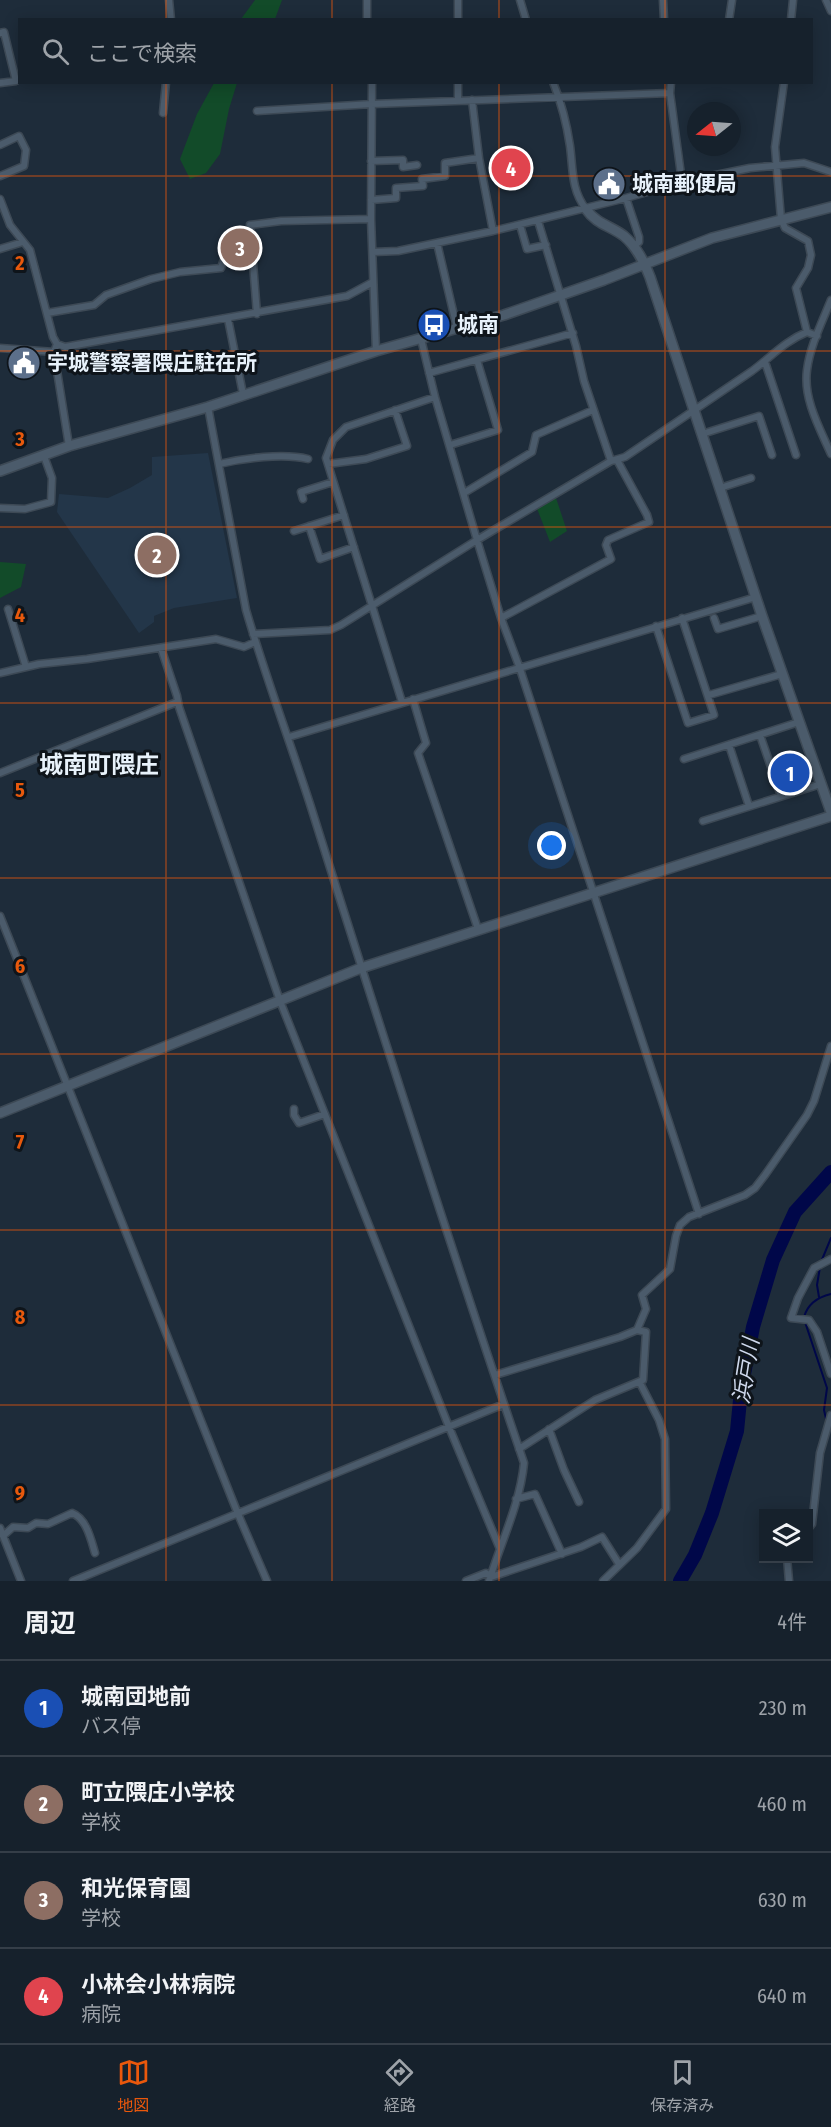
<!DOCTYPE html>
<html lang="ja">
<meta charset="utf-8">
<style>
body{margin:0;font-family:"Fira Sans Condensed","Noto Sans JP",sans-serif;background:#232e38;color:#f1f3f6}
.controls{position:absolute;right:18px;bottom:18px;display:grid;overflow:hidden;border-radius:0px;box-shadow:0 3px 15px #0003}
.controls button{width:54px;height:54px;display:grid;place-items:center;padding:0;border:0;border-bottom:2px solid #353e48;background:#16212c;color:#f1f3f6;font:30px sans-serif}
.compass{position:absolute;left:687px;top:102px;width:54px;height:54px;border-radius:50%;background:#16212c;box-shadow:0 3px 15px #0003;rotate:253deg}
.you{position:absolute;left:552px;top:846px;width:21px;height:21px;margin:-15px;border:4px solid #fff;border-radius:50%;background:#1a73e8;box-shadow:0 0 0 9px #1a73e833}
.badge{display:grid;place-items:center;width:39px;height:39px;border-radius:50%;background:#ea580c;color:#fff;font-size:20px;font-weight:700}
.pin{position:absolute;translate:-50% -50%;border:3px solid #fff;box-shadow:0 2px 6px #0006}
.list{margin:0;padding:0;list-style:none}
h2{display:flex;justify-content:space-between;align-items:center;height:78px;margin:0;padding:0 24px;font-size:26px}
h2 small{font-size:20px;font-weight:400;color:#9ea3a9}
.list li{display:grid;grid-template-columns:39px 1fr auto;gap:18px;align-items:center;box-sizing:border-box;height:96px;padding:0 24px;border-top:2px solid #353e48}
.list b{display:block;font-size:22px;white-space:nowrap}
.list p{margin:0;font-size:20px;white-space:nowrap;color:#9ea3a9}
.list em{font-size:20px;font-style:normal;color:#9ea3a9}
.icon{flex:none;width:33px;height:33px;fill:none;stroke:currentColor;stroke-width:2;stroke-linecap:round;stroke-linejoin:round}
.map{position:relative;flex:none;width:831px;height:1581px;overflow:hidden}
.search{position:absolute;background:#16212c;box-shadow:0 3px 15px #0003;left:18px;right:18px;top:18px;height:66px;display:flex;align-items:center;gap:15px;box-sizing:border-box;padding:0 21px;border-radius:0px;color:#9ea3a9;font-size:22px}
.sheet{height:462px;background:#16212c}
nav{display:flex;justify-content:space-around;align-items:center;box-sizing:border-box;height:84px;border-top:2px solid #353e48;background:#16212c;font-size:16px;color:#9ea3a9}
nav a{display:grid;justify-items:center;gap:3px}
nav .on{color:#ea580c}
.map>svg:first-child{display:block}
.built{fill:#233649}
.green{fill:#124b29}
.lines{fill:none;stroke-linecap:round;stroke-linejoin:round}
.stream{stroke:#000749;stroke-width:2}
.river{stroke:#000749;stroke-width:14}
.street-casing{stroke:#3d4955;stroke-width:9}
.secondary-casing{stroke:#3d4955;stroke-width:12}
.street{stroke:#4b5b6b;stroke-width:6}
.secondary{stroke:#4b5b6b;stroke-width:9}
.grid{fill:none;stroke:#e8590c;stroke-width:1.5;stroke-opacity:0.55}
.labels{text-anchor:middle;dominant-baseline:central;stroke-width:6;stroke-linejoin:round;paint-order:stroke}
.poi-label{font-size:21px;font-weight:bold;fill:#e8f2fb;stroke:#0e141a;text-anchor:start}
.water-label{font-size:22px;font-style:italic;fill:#cfd9ed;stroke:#0e141a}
.quarter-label{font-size:24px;font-weight:bold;fill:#e8f2fb;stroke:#0e141a}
.grid-label{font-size:20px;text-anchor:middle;font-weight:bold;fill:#e8590c;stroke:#0e141a;stroke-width:6;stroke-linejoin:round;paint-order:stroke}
</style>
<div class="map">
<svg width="831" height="1581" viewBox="0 0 831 1581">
<rect width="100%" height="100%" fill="#1e2c3a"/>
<path class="built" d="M208,453l29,145 -63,10 -20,8v6l-15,11 -82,-121 2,-18 49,4 22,-10 22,-13v-18z"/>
<path class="green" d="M255,0h27l-7,19h-34z
M214,83h23l-8,26 -9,45 -14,19 -16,6 -10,-20 17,-45z
M555,495l12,36 -17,11 -14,-36z
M0,562l26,2 -5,23 -21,11z"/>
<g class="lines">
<path class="stream" d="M821,1262l10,-24
M819,1297l-2,-12 3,-18
M804,1317c4,-14 14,-20 27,-23
M805,1322l22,66 -3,22 3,13"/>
<path class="river" d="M680,1581l15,-26 17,-42 25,-82 4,-41 12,-63 20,-67 22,-48 36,-40"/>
<defs>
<path id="street" d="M169,0l2,20
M458,0v20
M520,0l6,20
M663,0l1,20
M826,0l5,11
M367,20v-20
M729,20l3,-20
M791,20l2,-20
M0,33l4,-1 12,49 -16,2
M372,82l-1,137 5,132
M458,82v19
M553,82c8,20 14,43 17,64 3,22 1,44 16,63
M671,82l-1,11 12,89
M784,82l-9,65 6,72 4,9 23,13 3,14 -3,13 -12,20 11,44
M472,100l7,58 14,73
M257,111l115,-7 298,-11
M163,113l3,-31
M0,145l19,-9 7,14 -2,16 -24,10
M371,161l32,-1v7l14,-2
M626,198l13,39v5l-5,4
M0,199l10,26 20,25 23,87 4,7 8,3 282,-51 26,-14
M371,200l25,-2v-10l27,-2 -1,-7 23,-3v-13l34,-5
M538,221l38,125 8,35 27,80
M520,225l7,24 19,-4
M437,243l20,85
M0,249l23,-7
M373,252l25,-1 95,-20 133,-33 56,-16 68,-14 54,-5 27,9
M831,300c-9,22 -21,46 -24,70 -4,29 13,59 24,84
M47,313l47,-8 12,-10 45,-16 29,-7 41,-4 3,-9
M257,314l-7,-89 31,-4 90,-2
M228,319l15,75
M421,339l14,58 42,143 24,78 18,48 180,548
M57,344l-3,8 15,94
M0,348l54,4
M765,362l31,93
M429,373l144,-40
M208,407l38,203c19,65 43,129 64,194 69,220 140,441 214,659 -4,41 -23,79 -35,118
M702,434l57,-18 13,39
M450,445l48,-15 -21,-70
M219,464c24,-6 65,-11 89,-5
M328,464l38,-5 41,-13 -12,-36
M720,488l31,-10
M464,493l68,-41 4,-17 57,-25
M303,499l-2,-7 32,-10
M0,508l25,1 26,-7 1,-24 -8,-22
M309,526l11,33 34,-12
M294,531l50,-16
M8,609l18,58
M501,618l110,-59 -5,-14 2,-5 41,-18 -2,-7 -30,-55
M714,618l4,11 44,-13
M656,626l32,97 26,-8 -32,-97
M253,634l77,-4 11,-5 136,-85 134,-79 14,-4 127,-86c19,-14 33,-30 55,-39l10,4
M161,648l16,48 2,11 101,294 169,426 51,122
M0,673l39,-9 48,-5 129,-20 28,8 11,-5
M709,695l73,-21
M413,699l13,44 -8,10 60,176
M402,702l-76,-244 7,-18 13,-13 89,-30
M760,735l21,61
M289,737l467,-140
M729,745l20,61
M684,759l115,-37
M0,773l177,-71
M703,821l118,-37
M0,916l238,598 29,67
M294,1109v6l5,8 26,-9
M831,1259l-17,9 -16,30 -7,20 18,2 8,12 14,42
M495,1375l125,-38 17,-7 9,-21 -4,-14 28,-26 6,-33 4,-11 9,-8 56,-22 10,-7 10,-13 42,-60 7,-14 17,-55
M549,1429l15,41 15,32
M519,1449l76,-49 48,-20 3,-48 -9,-2
M516,1499l19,-5 27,60
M0,1528l21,53
M808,1529l4,-5 8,-71 11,-38
M3,1536l10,-9 15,1 8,-5 12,1 24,-11c15,6 19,27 23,40
M787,1558l2,23
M73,1581l431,-177
M466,1581l20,-8 5,4 90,-30 21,-10 17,27
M603,1581l34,-33 29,-39 -1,-70 -6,-19 -19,-37"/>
<path id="secondary" d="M586,209c10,15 25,17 38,27 13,11 20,26 26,41l112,339 69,196
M0,471l69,-25 139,-39 168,-56 128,-36 100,-35 108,-42 119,-31
M0,1113l361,-145 470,-152"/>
</defs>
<use href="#street" class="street-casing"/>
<use href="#secondary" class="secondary-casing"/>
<use href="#street" class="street"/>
<use href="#secondary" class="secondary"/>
</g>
<path class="grid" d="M166,0v20M332,0v20M499,0v20M665,0v20M166,82v1499M332,82v1499M499,82v1499M665,82v1499M0,176h831M0,351h831M0,527h831M0,703h831M0,878h831M0,1054h831M0,1230h831M0,1405h831"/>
<defs>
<symbol id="civic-disc" viewBox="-11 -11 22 22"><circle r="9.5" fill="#5c6f8a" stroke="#0e141a"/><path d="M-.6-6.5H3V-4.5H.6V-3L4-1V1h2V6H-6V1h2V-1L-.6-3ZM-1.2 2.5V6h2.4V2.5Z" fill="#fff"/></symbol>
<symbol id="bus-disc" viewBox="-11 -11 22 22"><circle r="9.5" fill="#1a4fb4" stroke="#0e141a"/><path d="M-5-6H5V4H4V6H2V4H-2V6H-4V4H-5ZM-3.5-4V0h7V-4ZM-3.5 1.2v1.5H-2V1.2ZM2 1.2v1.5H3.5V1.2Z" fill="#fff"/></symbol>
</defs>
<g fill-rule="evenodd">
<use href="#civic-disc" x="590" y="165" width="38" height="38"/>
<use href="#bus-disc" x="415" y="306" width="38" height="38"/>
<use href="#civic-disc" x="5" y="344" width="38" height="38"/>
</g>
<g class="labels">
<g class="poi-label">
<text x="632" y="184">城南郵便局</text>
<text x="457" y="325">城南</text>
<text x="47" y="363">宇城警察署隈庄駐在所</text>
</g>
<g class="water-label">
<text transform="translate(746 1371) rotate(-81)">浜戸川</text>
</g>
<g class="quarter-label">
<text x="99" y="765">城南町隈庄</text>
</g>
</g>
<g class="grid-label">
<text x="20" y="270">2</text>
<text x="20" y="446">3</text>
<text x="20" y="622">4</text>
<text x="20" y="797">5</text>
<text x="20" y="973">6</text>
<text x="20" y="1149">7</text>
<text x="20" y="1324">8</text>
<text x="20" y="1500">9</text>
</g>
</svg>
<div class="controls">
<button><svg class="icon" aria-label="layers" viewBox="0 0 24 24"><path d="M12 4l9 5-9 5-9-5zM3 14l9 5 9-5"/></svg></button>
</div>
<svg class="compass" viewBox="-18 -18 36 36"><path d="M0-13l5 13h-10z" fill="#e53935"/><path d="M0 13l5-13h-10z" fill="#9ea3a9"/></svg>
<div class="you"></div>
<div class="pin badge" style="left:790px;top:773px;background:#1a4fb4">1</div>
<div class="pin badge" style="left:157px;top:555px;background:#8d6e63">2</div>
<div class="pin badge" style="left:240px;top:248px;background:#8d6e63">3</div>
<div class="pin badge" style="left:511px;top:168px;background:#e0444e">4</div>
<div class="search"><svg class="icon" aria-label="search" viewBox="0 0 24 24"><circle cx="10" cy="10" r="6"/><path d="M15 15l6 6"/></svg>ここで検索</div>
</div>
<section class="sheet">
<h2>周辺<small>4件</small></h2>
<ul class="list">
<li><span class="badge" style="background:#1a4fb4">1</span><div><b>城南団地前</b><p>バス停</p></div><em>230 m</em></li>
<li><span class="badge" style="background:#8d6e63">2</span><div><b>町立隈庄小学校</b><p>学校</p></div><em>460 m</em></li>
<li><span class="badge" style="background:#8d6e63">3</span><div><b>和光保育園</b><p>学校</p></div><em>630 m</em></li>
<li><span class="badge" style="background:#e0444e">4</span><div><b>小林会小林病院</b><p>病院</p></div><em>640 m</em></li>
</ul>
</section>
<nav>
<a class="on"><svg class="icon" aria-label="map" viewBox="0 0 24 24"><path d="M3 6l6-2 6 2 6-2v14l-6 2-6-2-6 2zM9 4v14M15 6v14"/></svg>地図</a>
<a><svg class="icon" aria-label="directions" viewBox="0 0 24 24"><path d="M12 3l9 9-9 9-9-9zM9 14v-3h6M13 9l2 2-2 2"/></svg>経路</a>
<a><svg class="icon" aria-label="saved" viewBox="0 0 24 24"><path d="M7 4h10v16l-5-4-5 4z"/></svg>保存済み</a>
</nav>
